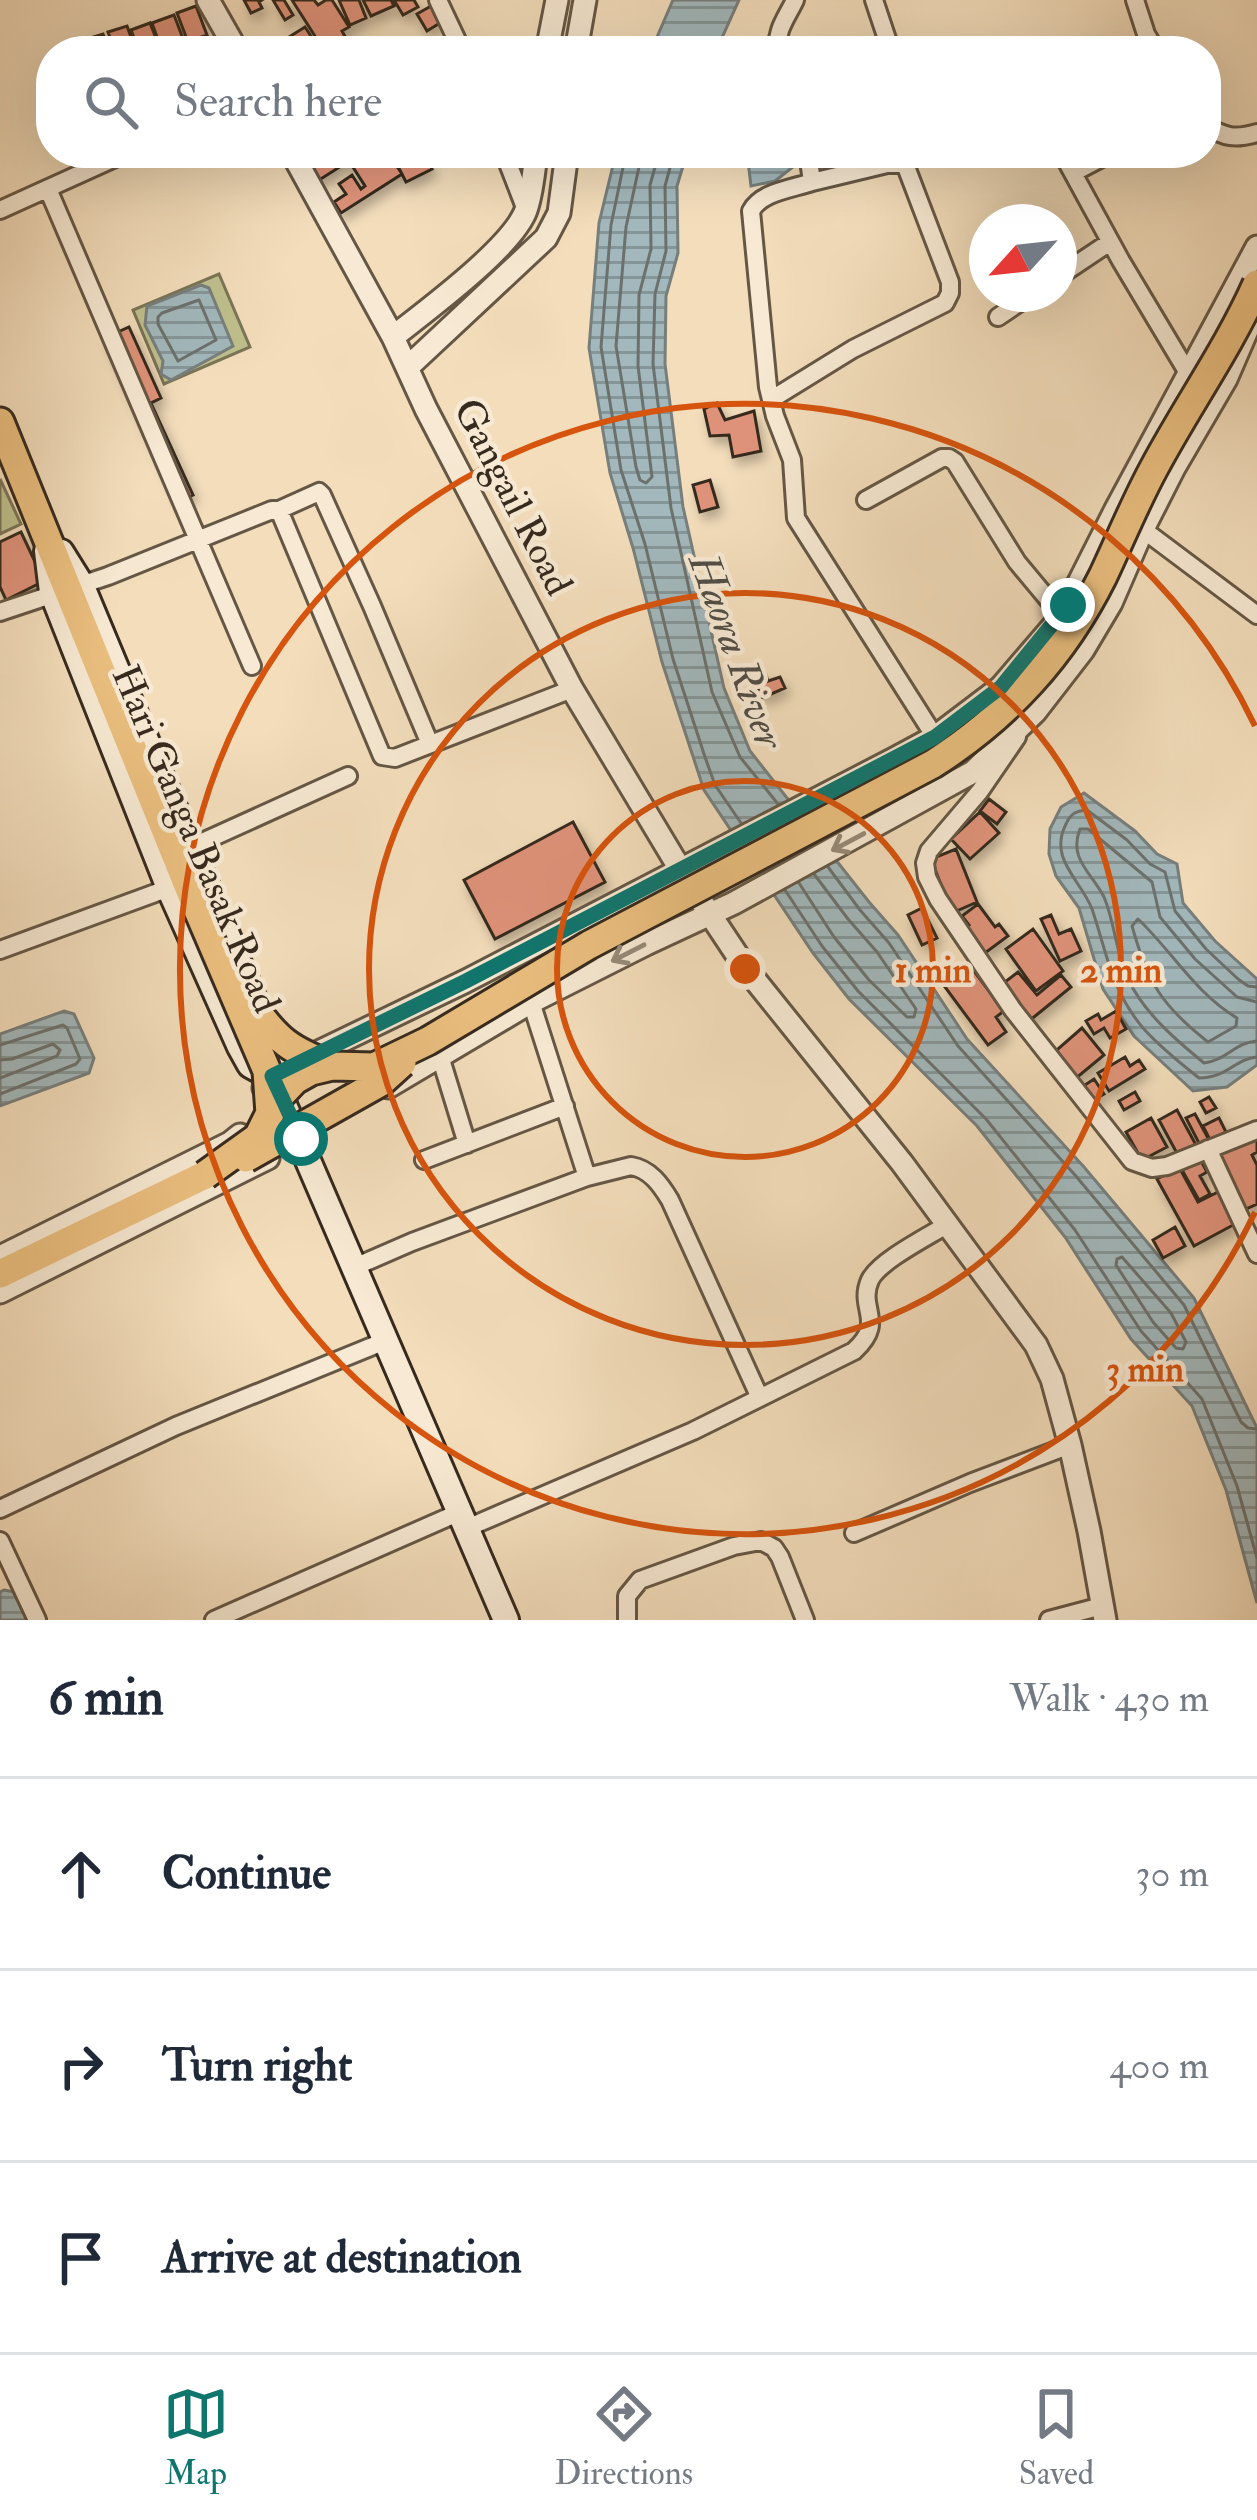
<!DOCTYPE html>
<meta charset="utf-8">
<style>
body{margin:0;font-family:"IM FELL Double Pica",serif;background:#f6f6f7;color:#1f2937}
.compass{position:absolute;left:969px;top:204px;width:108px;height:108px;border-radius:50%;background:#fff;box-shadow:0 12px 48px #0002;rotate:243deg}
.stop{position:absolute;width:36px;height:36px;margin:-27px;border:9px solid #0f766e;border-radius:50%;background:#fff}
.stop.end{background:#0f766e;border-color:#fff;box-shadow:0 3px 12px #0008}
.list{margin:0;padding:0;list-style:none}
h2{display:flex;justify-content:space-between;align-items:center;height:156px;margin:0;padding:0 48px;font-size:51px}
h2 small{font-size:39px;font-weight:400;color:#747a83}
.list li{display:grid;grid-template-columns:78px 1fr auto;gap:36px;align-items:center;box-sizing:border-box;height:192px;padding:0 48px;border-top:3px solid #e0e1e3}
.list b{display:block;font-size:45px;white-space:nowrap}
.list em{font-size:39px;font-style:normal;color:#747a83}
.icon{flex:none;width:66px;height:66px;fill:none;stroke:currentColor;stroke-width:2;stroke-linecap:round;stroke-linejoin:round}
.map{position:relative;flex:none;width:1257px;height:1620px;overflow:hidden}
.search{position:absolute;background:#fff;box-shadow:0 12px 48px #0002;left:36px;right:36px;top:36px;height:132px;display:flex;align-items:center;gap:30px;box-sizing:border-box;padding:0 42px;border-radius:48px;color:#747a83;font-size:45px}
.sheet{height:732px;background:#fff}
nav{display:flex;justify-content:space-around;align-items:center;box-sizing:border-box;height:168px;border-top:3px solid #e0e1e3;background:#fff;font-size:33px;color:#747a83}
nav a{display:grid;justify-items:center;gap:6px}
nav .on{color:#0f766e}
.map>svg:first-child{display:block}
.green{fill:#bfc08d;stroke:#7a7556;stroke-width:3}
.water{fill:url(#water-rules);stroke:#777f7d;stroke-width:3}
.lines{fill:none;stroke-linecap:round;stroke-linejoin:round}
.shore{stroke:#6c716d;stroke-width:3}
.building{fill:#de9279;stroke:#362a1e;stroke-width:3;filter:url(#shadow)}
.minor-casing{stroke:#655745;stroke-width:22}
.tertiary-casing{stroke:#655745;stroke-width:27}
.secondary-casing{stroke:#362a1e;stroke-width:30}
.primary-casing{stroke:#362a1e;stroke-width:33}
.minor{stroke:#f7e9d3;stroke-width:16}
.tertiary{stroke:#f7e9d3;stroke-width:21}
.secondary{stroke:#f7e9d3;stroke-width:24}
.primary{stroke:#eabe7e;stroke-width:27}
.primary-bridge-casing{stroke:#362a1e;stroke-width:33;stroke-linecap:butt}
.primary-bridge{stroke:#eabe7e;stroke-width:27}
.oneway{stroke:#968a78}
.route{stroke:#0f766e;stroke-width:15}
.ring{fill:none;stroke:#d6540e;stroke-width:6}
.labels{text-anchor:middle;dominant-baseline:central;stroke-width:9;stroke-linejoin:round;paint-order:stroke}
.street-label{font-size:39px;fill:#362a1e;stroke:#f7e9d3}
.water-label{font-size:42px;font-style:italic;fill:#514e46;stroke:#f7e9d3}
.centre{fill:#d6540e;stroke:#f7e9d3;stroke-width:6}
.ring-label{font-size:36px;text-anchor:middle;font-weight:bold;fill:#d6540e;stroke:#f7e9d3;stroke-width:9;stroke-linejoin:round;paint-order:stroke}
</style>
<div class="map">
<svg width="1257" height="1620" viewBox="0 0 1257 1620">
<defs>
<pattern id="water-rules" width="6" height="5" patternUnits="userSpaceOnUse" patternTransform="scale(3)"><rect width="6" height="5" fill="#a2b8bc"/><path d="M0 2.5h6" fill="none" stroke="#859698"/></pattern>
<filter id="shadow"><feDropShadow dx="4" dy="7" stdDeviation="6" flood-color="#0004"/></filter>
</defs>
<rect width="100%" height="100%" fill="#f3ddbb"/>
<filter id="stains"><feTurbulence type="fractalNoise" baseFrequency=".00167" numOctaves="4"/><feColorMatrix values="0 0 0 0 .2 0 0 0 0 .09 0 0 0 0 .02 0 0 0 .5 -.17"/></filter>
<radialGradient id="worn" r=".72"><stop offset=".6" stop-color="#630" stop-opacity="0"/><stop offset="1" stop-color="#630" stop-opacity=".3"/></radialGradient>
<path class="green" d="M219,274l31,73 -86,37 -31,-74z
M0,479l21,45 -21,10z"/>
<path class="water" d="M673,0h66l-23,51h-65z
M616,153h71l-10,33 1,67 -12,43 -1,68 18,143 41,181 26,63 119,151 29,33 69,104 117,128 110,131 63,130v175l-31,-113 -34,-84 -61,-67 -66,-102 -88,-111 -128,-127 -36,-46 -109,-163 -42,-128 -29,-114 -23,-75 -21,-125 10,-125z
M747,153h52l-1,10 -23,18 -24,5z
M201,285l8,3 24,58 -62,34 -10,-6 2,-13 -18,-36 2,-19z
M1084,793l51,38 22,23 20,10 6,39 32,38 42,38v86l-30,22 -34,4 -59,-55 -31,-47 -24,-81 -23,-32 -7,-22 1,-25 11,-22z
M64,1011l10,3 20,44 -5,15 -89,33v-72z
M4,1590l11,2 12,28h-27v-28z"/>
<g class="lines">
<path class="shore" d="M626,153l-15,72 -10,122 20,123 24,74 28,115 32,98 10,28 26,38
M642,153l-16,74 -10,119 20,121 4,13 6,3 6,-6 -14,-111 1,-71 12,-46 -1,-64 9,-32
M674,153l-9,33 1,65 -11,43 -2,70 18,144 41,184 28,65 38,47
M199,300l17,40 -38,21 -20,-37v-7l4,-4z
M828,867l32,43 29,33 69,103 117,129 109,130 57,117 7,6 9,1
M799,883l35,54 35,43 38,37h7l2,-8 -39,-57 -29,-33 -34,-45
M785,890l37,56 36,45 128,128 89,111 66,101 61,68 35,87 20,72
M1138,919c33,31 57,74 99,99l-1,8 -28,16c-47,-37 -60,-59 -76,-116z
M1257,987l-9,-1 -10,-7 -32,-30 -31,-38 -10,-39 -15,-8 -23,-24 -40,-30c-11,1 -16,3 -21,14 -18,35 15,56 26,85 15,44 19,81 51,119 16,18 37,35 56,50 29,0 35,-19 58,-21
M1257,1002l-20,-5 -42,-38 -35,-42 -8,-35 -64,-53h-8c-12,30 12,44 24,68 11,26 12,57 24,82 16,34 48,61 76,84 21,-2 32,-21 53,-22
M0,1045l63,-20 4,3 13,31 -4,5 -76,30
M0,1060l12,-1 41,-15 7,6 -3,6 -57,22
M1122,1257l49,56 15,29 -3,7 -7,-1 -23,-26 -37,-57 1,-6z"/>
</g>
<path class="building" d="M244,0h18l-3,2 3,6 -11,5z
M273,0h11l9,15 -8,5z
M292,0h22l4,5 8,-5h6l17,27 -7,4 11,20h-17l-7,-13 -9,6z
M339,0h20l7,18 -16,7z
M363,0h28l3,6 -23,10z
M394,0h20l4,7 -15,8z
M196,6l11,29 -19,7 -11,-29z
M431,6l9,17 -13,8 -10,-17z
M174,15l11,29 -23,7 -10,-28z
M150,23l11,28h-22l-8,-21z
M127,26l9,25h-21l-7,-19z
M305,27l13,20 -8,4h-29l4,-2 -4,-7z
M103,34l6,17h-15l-4,-13z
M213,38l7,13h-13l-4,-8z
M297,153h91l14,21 -61,39 -7,-11 12,-8 -7,-10 13,-9 9,14 4,-3 -16,-25 -33,21z
M391,153h32l9,16 -26,13z
M129,327l32,71 -10,5 42,92 -14,6 -74,-163z
M717,403l8,17 29,-9 7,40 -28,6 -4,-22 -19,1 -6,-27z
M710,480l8,27 -18,5 -7,-27z
M21,532l23,49 -38,19 -6,-13v-45z
M766,675l2,6 12,-4 5,11 -23,10 -7,-18z
M989,799l17,13 -9,12 -17,-13z
M980,812l19,21 -29,26 -19,-20z
M573,822l32,60 -110,57 -31,-59z
M956,849l21,53 -25,11 -21,-54z
M978,904l17,23 4,-3 9,12 -23,17 -9,-12 -14,-10 7,-6 -7,-9z
M922,908l15,30 -15,7 -14,-30z
M1051,915l8,19 12,-5 10,22 -21,10 -19,-42z
M1033,929l30,42 -27,20 -30,-42z
M971,967l33,44 -8,6 10,15 -18,13 -43,-58z
M1018,972l19,23 24,-20 10,12 -42,34 -28,-36z
M1116,1011l10,18 -16,9 -6,-10 -10,6 -8,-13 12,-7 3,6z
M1082,1028l22,27 -29,24 -24,-24z
M1125,1057l5,9 9,-6 6,9 -36,22 -11,-18z
M1094,1079l10,15 -13,8 -9,-15z
M1135,1092l5,9 -16,9 -5,-9z
M1209,1097l7,11 -10,5 -6,-11z
M1177,1110l20,37 -18,10 -20,-37z
M1195,1114l14,26 -9,5 -14,-27z
M1151,1118l16,29 -25,13 -16,-28z
M1219,1118l7,14 -16,8 -7,-14z
M1257,1135v17l-5,3 5,10v39l-11,5 -29,-60z
M1200,1159l7,13 -7,4 10,18 -11,6 -17,-30z
M1179,1167l19,35 20,-10 17,32 -41,22 -37,-67z
M1175,1227l10,19 -22,12 -10,-18z"/>
<g class="lines">
<defs>
<path id="minor" d="M438,0l24,51
M874,0l17,51
M1135,0l11,34 10,17
M778,51c-3,-20 9,-34 17,-51
M1206,125c18,13 30,14 51,8
M504,153l22,57
M808,153l4,29c-21,7 -51,10 -61,29l17,176 7,29 17,44 4,58 139,219
M1062,153l59,108 67,112
M1073,173l38,-20
M48,189l204,477
M0,210l126,-57
M1059,276l51,-34
M998,317l34,-23
M772,399l81,-50 92,-46 5,-10v-11l-45,-118h-18l-75,18
M866,500l76,-42h7l6,4 62,100 45,54
M279,510l40,-18 3,3 50,111 58,138
M1133,522l124,93
M0,612l108,-36 164,-66h7l103,246 13,2 177,-69
M1017,737l-37,54 -51,60 -4,12 2,14 11,22 75,111 119,151 20,7 15,-2 90,-36
M189,848l159,-72
M0,950l169,-62
M531,1002l56,175
M440,1056l27,88
M1208,1149l49,105
M424,1160l141,-54
M352,1268l60,-26 175,-65 44,-11c19,3 30,19 39,34l90,198
M0,1509l176,-83 209,-85
M467,1528l226,-97 161,-80c33,-30 3,-42 16,-71 9,-19 59,-44 78,-56
M854,1533l116,-50 100,-38
M0,1541l37,79
M214,1620l246,-108
M627,1620v-24l13,-16 94,-34 27,-5 13,7 6,9 25,63
M1049,1620l53,-14"/>
<path id="tertiary" d="M208,0l29,51
M547,51l10,-51
M576,51l9,-51
M292,153l101,184 33,72 146,280 108,180 67,101 155,193 134,182 16,34 18,66 19,86 16,89
M393,337c33,-26 120,-90 133,-127 6,-17 8,-39 10,-57
M408,367l138,-129 13,-25 8,-60
M388,1087l143,-85 115,-58 88,-41 239,-131 62,-60 48,-62 28,-47 32,-74 31,-61 52,-89 22,-51
M264,1088l5,-12 197,-95 428,-222 41,-22 66,-50 61,-71 53,-105 142,-264
M0,1257l230,-114 10,-8
M0,1292l268,-134"/>
<path id="secondary" d="M47,551l5,41 117,296 71,159 10,18 20,11
M61,552l20,32 182,437
M275,1084l231,536"/>
<path id="primary" d="M0,422l197,486
M0,1274l205,-99"/>
</defs>
<use href="#minor" class="minor-casing"/>
<use href="#tertiary" class="tertiary-casing"/>
<use href="#secondary" class="secondary-casing"/>
<use href="#primary" class="primary-casing"/>
<use href="#minor" class="minor"/>
<use href="#tertiary" class="tertiary"/>
<use href="#secondary" class="secondary"/>
<use href="#primary" class="primary"/>
<defs>
<path id="primary-bridge" d="M197,908l70,163 3,43
M252,1005c26,36 38,45 80,61
M246,1158l135,-76 21,-19
M205,1175l53,-38 19,-38 18,-19 16,-9 21,-5 42,1 54,-26 161,-96 344,-181c75,-48 130,-108 170,-188 17,-36 32,-73 51,-108 33,-62 74,-119 103,-184"/>
</defs>
<use href="#primary-bridge" class="primary-bridge-casing"/>
<use href="#primary-bridge" class="primary-bridge"/>
</g>
<defs><path id="oneway-shaft" d="M-6 0H5M1.5-3L5.5 0L1.5 3" fill="none" stroke-width="1.6" stroke-linecap="round" stroke-linejoin="round" transform="scale(3)"/></defs>
<g class="oneway">
<use href="#oneway-shaft" transform="translate(848 842) rotate(152)"/>
<use href="#oneway-shaft" transform="translate(628 953) rotate(153)"/>
</g>
<g class="lines">
<path class="route" d="M301,1139l-29,-63 194,-95 469,-244 66,-50 67,-82"/>
</g>
<g class="ring">
<circle cx="745" cy="969" r="188"/>
<circle cx="745" cy="969" r="376"/>
<path d="M1255 1212A565 565 0 1 1 1255 726"/>
</g>
<g class="labels">
<g class="street-label">
<text transform="translate(513 497) rotate(63)">Gangail Road</text>
<text transform="translate(196 839) rotate(67)">Hari Ganga Basak Road</text>
</g>
<g class="water-label">
<text transform="translate(736 651) rotate(70)">Haora River</text>
</g>
</g>
<circle cx="745" cy="969" r="18" class="centre"/>
<g class="ring-label">
<text x="933" y="982">1 min</text>
<text x="1121" y="982">2 min</text>
<text x="1145" y="1381">3 min</text>
</g>
<rect width="100%" height="100%" filter="url(#stains)"/>
<rect width="100%" height="100%" fill="url(#worn)"/>
</svg>
<svg class="compass" viewBox="-18 -18 36 36"><path d="M0-13l5 13h-10z" fill="#e53935"/><path d="M0 13l5-13h-10z" fill="#747a83"/></svg>
<div class="stop" style="left:301px;top:1139px"></div>
<div class="stop end" style="left:1068px;top:605px"></div>
<div class="search"><svg class="icon" aria-label="search" viewBox="0 0 24 24"><circle cx="10" cy="10" r="6"/><path d="M15 15l6 6"/></svg>Search here</div>
</div>
<section class="sheet">
<h2>6 min<small>Walk · 430 m</small></h2>
<ul class="list">
<li><svg class="icon" aria-label="ahead" viewBox="0 0 24 24"><path d="M12 20V5M6 11l6-6 6 6"/></svg><div><b>Continue</b></div><em>30 m</em></li>
<li><svg class="icon" aria-label="right" viewBox="0 0 24 24"><path d="M7 20v-9h11M14 6l5 5-5 5"/></svg><div><b>Turn right</b></div><em>400 m</em></li>
<li><svg class="icon" aria-label="arrive" viewBox="0 0 24 24"><path d="M6 21V4h12l-3 4 3 4H6"/></svg><div><b>Arrive at destination</b></div></li>
</ul>
</section>
<nav>
<a class="on"><svg class="icon" aria-label="map" viewBox="0 0 24 24"><path d="M3 6l6-2 6 2 6-2v14l-6 2-6-2-6 2zM9 4v14M15 6v14"/></svg>Map</a>
<a><svg class="icon" aria-label="directions" viewBox="0 0 24 24"><path d="M12 3l9 9-9 9-9-9zM9 14v-3h6M13 9l2 2-2 2"/></svg>Directions</a>
<a><svg class="icon" aria-label="saved" viewBox="0 0 24 24"><path d="M7 4h10v16l-5-4-5 4z"/></svg>Saved</a>
</nav>
